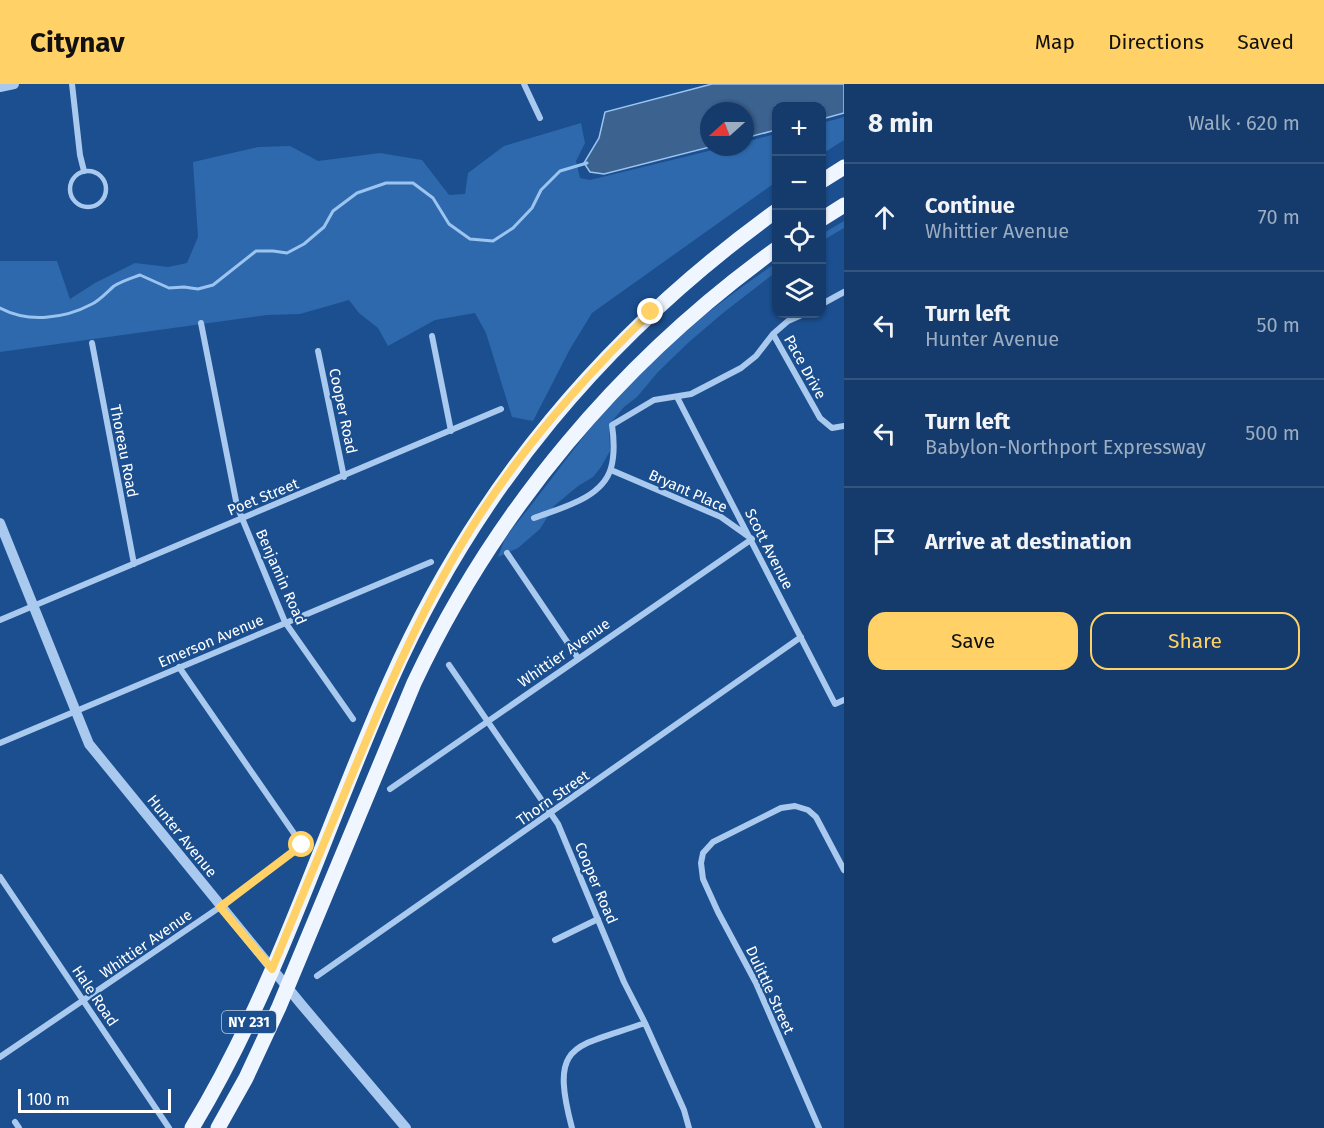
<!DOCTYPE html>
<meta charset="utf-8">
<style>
body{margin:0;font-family:"Fira Sans",sans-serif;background:#1d4271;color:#f1f3f6}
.controls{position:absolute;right:18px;top:18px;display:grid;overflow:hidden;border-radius:12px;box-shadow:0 2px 4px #0004}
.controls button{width:54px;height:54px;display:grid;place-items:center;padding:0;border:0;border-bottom:2px solid #33557e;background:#143b6b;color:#f1f3f6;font:30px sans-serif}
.compass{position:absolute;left:700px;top:18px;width:54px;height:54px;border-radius:50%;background:#143b6b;box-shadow:0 2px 4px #0004;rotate:249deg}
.scale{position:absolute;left:18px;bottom:15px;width:153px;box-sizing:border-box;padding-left:6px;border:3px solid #fff;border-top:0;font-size:16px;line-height:21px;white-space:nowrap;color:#fff;-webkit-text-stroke:4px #1b4f8f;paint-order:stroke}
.stop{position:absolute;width:18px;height:18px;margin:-14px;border:4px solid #ffd166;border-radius:50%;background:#fff}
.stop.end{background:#ffd166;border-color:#fff;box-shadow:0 2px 6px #0008}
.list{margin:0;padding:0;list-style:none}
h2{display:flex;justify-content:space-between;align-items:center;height:78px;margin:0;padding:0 24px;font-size:26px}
h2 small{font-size:20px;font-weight:400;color:#9dadc1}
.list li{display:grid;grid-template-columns:39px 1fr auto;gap:18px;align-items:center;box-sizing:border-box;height:108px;padding:0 24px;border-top:2px solid #33557e}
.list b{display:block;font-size:22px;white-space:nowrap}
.list p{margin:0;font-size:20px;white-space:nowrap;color:#9dadc1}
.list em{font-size:20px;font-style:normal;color:#9dadc1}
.actions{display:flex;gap:12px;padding:18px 24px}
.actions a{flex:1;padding:14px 0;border:2px solid #ffd166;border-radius:18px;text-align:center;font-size:21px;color:#ffd166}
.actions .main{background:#ffd166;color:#111}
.icon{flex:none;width:33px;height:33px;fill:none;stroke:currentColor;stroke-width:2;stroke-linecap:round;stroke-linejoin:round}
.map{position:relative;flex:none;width:844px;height:1044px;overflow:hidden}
header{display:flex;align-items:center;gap:36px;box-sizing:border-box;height:84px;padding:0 30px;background:#ffd166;color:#111}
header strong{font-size:28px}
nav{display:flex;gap:33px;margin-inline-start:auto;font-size:21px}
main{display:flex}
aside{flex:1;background:#143b6b}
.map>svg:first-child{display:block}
.green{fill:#2e69ad}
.water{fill:#3c6290;stroke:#9cc4f0;stroke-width:1.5}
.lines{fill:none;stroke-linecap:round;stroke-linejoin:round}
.stream{stroke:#9cc4f0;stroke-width:3}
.service{stroke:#a9c9ee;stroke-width:4.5}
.minor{stroke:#a9c9ee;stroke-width:6}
.tertiary{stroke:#a9c9ee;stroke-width:10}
.primary{stroke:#f0f6ff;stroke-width:15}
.route{stroke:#ffd166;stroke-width:8}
.labels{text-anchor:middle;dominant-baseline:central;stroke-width:4.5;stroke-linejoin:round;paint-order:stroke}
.shield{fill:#1b4f8f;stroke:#bbcadd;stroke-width:1.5}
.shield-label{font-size:14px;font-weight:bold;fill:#fff}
.street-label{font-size:15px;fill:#fff;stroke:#1b4f8f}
</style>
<header>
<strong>Citynav</strong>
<nav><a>Map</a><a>Directions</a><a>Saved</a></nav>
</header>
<main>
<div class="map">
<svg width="844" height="1044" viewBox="0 0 844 1044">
<rect width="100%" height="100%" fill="#1b4f8f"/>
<path class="green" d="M844,33v23l-22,14v-31z
M581,39l4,20 -9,18 4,17 10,2 135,-33h20v-5l31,-8v48l-184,131 -22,36 -37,72 -21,-4 -26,-84 -11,-20 -40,7 -47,26 -10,-18 -19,-15 -10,-13 -49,14 -33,1 -267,37v-91h57l13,38 25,-16 40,-20 33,4 19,-4 11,-26 -5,-75 65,-15 32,-1 28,15 62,-8 42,7 27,35 16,-1 3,-21 36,-27z
M844,137v7l-22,13v-7z
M776,179v9l-53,41 -34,29 -31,30 -21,25 -13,10 -15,18 1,26 -9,16 -8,10 -15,9 -24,20 -14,23 -22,19 -20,9 6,-16 8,-12c35,-42 65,-87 101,-128 47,-54 105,-98 163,-138z"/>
<path class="water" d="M712,0h132v29l-22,6v-13h-46v24l-31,8v-27h-36l1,36 -106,27 -14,-2 -6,-9 15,-25 6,-26z"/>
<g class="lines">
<path class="stream" d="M0,224c28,15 64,11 92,-4 8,-4 15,-12 22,-18 8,-5 18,-8 26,-11l29,13 15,-1 14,2 15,-4 43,-34h17l14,2 17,-9 20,-17 9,-16 24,-18 29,-10h27l20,15 16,26 21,15 23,2 20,-13 19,-20 9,-18 19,-19 27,-8"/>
<path class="service" d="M70 105a18 18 0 1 1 36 0a18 18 0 1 1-36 0Z"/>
<path class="minor" d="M72,0l8,71 4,16
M524,0l16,34
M822,220l22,-12
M201,239l36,183 48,116 68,97
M773,250l47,84 12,10 12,-2
M432,252l19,95
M92,259l42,221
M318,267l26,126
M677,313l158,307 9,-4
M534,434c26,-10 68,-19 77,-50 4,-14 3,-29 1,-43l42,-25 37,-6 50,-26 15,-12 17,-22 15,-13 16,-7
M507,469l71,105
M0,536l501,-211
M449,581l109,159 66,158 21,41 39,87 5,18
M0,659l431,-181
M390,705l362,-250 -31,-22 -110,-47
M0,793l169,251
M555,856l43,-21
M317,892l484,-339
M0,973l220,-150 82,-62 -123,-178
M15,1038l4,6
M572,1044c-23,-87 2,-80 73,-105
M819,1044l-63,-145 -38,-71 -15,-33 -2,-16 2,-10 10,-11 68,-34 14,-2 13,4 8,7 28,53"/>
<path class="tertiary" d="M0,3l14,-3
M0,439l89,221 212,260 105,124"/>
<path class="primary" d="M822,97l22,-14
M822,135l22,-14
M192,1044c85,-140 132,-298 198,-446 86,-194 215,-347 386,-471
M218,1044l28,-50 33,-71 135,-324c82,-174 207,-322 362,-434"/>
</g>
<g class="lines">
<path class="route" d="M302,761l-82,62 52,62c24,-57 47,-115 71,-172 37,-91 74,-181 126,-265 50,-81 114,-154 182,-220"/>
</g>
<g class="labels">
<rect class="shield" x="222" y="927" width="54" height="22" rx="4.5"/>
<g class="shield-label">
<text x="249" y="938">NY 231</text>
</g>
<g class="street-label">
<text transform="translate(805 283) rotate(61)">Pace Drive</text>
<text transform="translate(343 327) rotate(78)">Cooper Road</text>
<text transform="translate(124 367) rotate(79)">Thoreau Road</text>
<text transform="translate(688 407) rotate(24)">Bryant Place</text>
<text transform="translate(263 413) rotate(-22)">Poet Street</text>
<text transform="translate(769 465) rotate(63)">Scott Avenue</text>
<text transform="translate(281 493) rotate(66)">Benjamin Road</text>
<text transform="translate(211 557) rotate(-23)">Emerson Avenue</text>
<text transform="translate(564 569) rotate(-35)">Whittier Avenue</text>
<text transform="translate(553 714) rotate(-35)">Thorn Street</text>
<text transform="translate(182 752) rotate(51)">Hunter Avenue</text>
<text transform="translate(596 799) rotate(67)">Cooper Road</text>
<text transform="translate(146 860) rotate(-35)">Whittier Avenue</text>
<text transform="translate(770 906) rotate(65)">Dulittle Street</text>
<text transform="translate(95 912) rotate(56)">Hale Road</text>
</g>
</g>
</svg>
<div class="controls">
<button>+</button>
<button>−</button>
<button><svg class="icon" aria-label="locate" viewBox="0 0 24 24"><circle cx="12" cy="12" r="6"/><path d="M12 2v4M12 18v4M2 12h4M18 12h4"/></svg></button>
<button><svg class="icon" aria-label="layers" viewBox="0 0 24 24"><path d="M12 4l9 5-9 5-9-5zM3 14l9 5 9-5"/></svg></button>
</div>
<svg class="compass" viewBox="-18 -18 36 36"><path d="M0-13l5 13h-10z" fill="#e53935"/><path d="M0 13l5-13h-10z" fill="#9dadc1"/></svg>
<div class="scale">100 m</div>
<div class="stop" style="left:302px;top:761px"></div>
<div class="stop end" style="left:651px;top:228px"></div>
</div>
<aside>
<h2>8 min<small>Walk · 620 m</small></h2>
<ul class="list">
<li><svg class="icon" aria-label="ahead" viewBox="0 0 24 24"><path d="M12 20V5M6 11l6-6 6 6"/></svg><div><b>Continue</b><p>Whittier Avenue</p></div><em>70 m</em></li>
<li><svg class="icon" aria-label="left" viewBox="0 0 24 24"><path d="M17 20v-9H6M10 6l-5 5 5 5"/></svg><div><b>Turn left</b><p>Hunter Avenue</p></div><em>50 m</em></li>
<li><svg class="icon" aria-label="left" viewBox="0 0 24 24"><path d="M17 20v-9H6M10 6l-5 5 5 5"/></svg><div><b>Turn left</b><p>Babylon-Northport Expressway</p></div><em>500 m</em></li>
<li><svg class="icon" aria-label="arrive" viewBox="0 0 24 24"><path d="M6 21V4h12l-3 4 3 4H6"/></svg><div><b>Arrive at destination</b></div></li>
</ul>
<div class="actions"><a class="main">Save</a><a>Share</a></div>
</aside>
</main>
